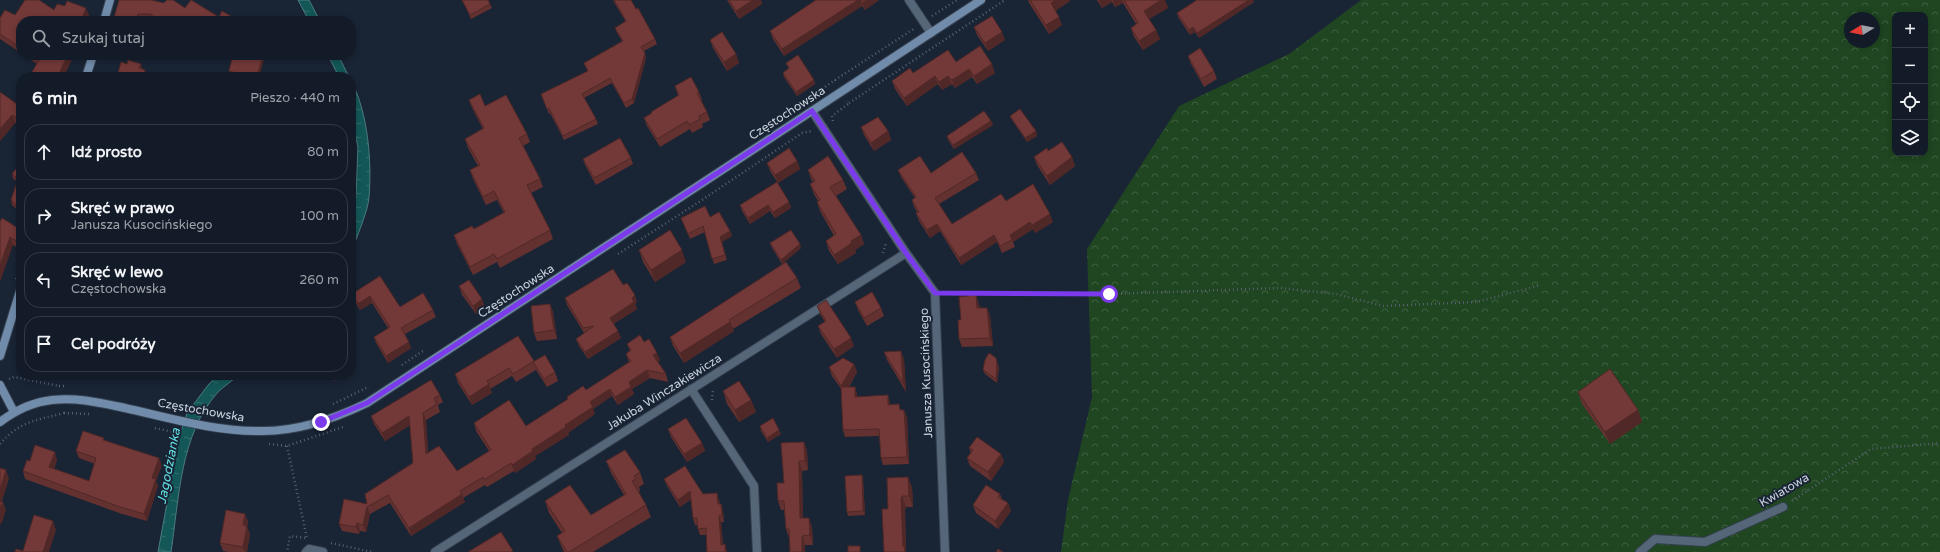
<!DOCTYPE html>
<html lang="pl">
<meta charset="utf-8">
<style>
body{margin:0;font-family:"Varela Round",sans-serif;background:#202834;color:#f1f3f6}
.controls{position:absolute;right:12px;top:12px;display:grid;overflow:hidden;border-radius:8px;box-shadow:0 2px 6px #0003}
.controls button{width:36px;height:36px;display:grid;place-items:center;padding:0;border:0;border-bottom:1px solid #323945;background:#131b28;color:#f1f3f6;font:20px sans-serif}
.compass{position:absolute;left:1844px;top:12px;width:36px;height:36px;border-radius:50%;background:#131b28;box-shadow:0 2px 6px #0003;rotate:260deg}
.stop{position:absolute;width:12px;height:12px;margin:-9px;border:3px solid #7c3aed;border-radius:50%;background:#fff}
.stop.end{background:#7c3aed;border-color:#fff;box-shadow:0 1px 4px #0008}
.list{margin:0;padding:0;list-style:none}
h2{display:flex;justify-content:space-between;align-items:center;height:52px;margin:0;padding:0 16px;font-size:17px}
h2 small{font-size:13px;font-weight:400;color:#9da1a8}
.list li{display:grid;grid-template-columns:26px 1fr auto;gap:12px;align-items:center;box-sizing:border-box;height:56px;margin:0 8px 8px;padding:0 8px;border:1px solid #323945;border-radius:16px}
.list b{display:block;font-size:15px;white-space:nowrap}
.list p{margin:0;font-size:13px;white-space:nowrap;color:#9da1a8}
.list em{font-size:13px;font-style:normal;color:#9da1a8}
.icon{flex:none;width:22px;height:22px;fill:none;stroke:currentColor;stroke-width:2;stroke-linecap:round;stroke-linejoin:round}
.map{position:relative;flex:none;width:1940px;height:552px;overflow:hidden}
.search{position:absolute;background:#131b28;box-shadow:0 2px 6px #0003;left:16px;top:16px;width:340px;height:44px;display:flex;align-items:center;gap:10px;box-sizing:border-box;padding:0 14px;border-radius:16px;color:#9da1a8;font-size:15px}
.panel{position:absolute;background:#131b28;box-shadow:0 2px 6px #0003;left:16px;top:72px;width:340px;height:308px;border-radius:16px}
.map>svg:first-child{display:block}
.forest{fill:url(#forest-crowns);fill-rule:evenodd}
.water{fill:url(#water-ripples);stroke:#4a7c80}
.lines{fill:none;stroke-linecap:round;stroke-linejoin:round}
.lane-casing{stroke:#354050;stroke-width:10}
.street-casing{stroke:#354050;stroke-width:10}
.secondary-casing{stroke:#354050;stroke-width:10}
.path{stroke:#56606f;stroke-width:2.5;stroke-dasharray:1 3;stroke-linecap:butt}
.lane{stroke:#556679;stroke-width:8}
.street{stroke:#556679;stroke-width:8}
.secondary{stroke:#708caa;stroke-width:8}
.wall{fill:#623130}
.shaded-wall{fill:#502827}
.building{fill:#723938;stroke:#502827}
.route{stroke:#7c3aed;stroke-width:5}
.labels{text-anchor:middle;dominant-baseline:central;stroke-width:4;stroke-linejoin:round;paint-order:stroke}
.street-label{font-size:12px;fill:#cbd3de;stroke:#192435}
.water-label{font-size:13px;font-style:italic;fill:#61dee0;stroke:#192435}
</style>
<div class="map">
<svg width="1940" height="552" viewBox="0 0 1940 552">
<defs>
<pattern id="forest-crowns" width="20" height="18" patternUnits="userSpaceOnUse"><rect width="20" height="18" fill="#1f4620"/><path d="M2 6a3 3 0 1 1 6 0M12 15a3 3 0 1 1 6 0" fill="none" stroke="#3e6040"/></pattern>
<pattern id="water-ripples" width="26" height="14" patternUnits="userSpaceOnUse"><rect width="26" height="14" fill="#135758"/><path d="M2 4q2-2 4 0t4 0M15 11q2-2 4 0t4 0" fill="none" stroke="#346e70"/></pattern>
</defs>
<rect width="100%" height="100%" fill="#192435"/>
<path class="forest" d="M1361,0h579v552h-879l7,-52 24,-103 -5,-148 92,-143 110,-52zM1895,15h30v138h-30zM1850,18h24v24h-24z"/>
<path class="water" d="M298,0h11l11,21h-11z
M328,55h10l11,22h-10z
M351,80c17,33 21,81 18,117 -1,15 -13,41 -18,56v-39l5,-17 2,-50 -7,-32z
M219,375h20c-7,6 -15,11 -21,17 -38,42 -39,107 -47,160h-13l21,-114 8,-25 22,-29z"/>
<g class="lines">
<defs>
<path id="lane" d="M909,0l22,33"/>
<path id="street" d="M812,111l94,142 29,40 10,259
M691,389l63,97 3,66
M306,552l3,-3 14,3
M435,552l471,-299
M1640,552l15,-13 50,3 78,-35"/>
<path id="secondary" d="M104,21l6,-21
M86,77l7,-22
M0,356l21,-68
M0,385l14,27
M0,422c16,-12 33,-20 52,-22 25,-3 49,3 73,8 45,10 91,24 138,23 37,0 71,-12 104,-28l614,-403"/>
</defs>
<use href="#lane" class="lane-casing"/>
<use href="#street" class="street-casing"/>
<use href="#secondary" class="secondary-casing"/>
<path class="path" d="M932,16l25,-16
M835,80l80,-52
M812,96l23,-16 1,3
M849,103l156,-103
M833,121l-1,-5 16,-12 -1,-3
M883,253l3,-10
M618,254l84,-54 100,-67 10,-2
M16,279l5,-17
M945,293l164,1 171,-6 56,6 47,12 93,-4 65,-17
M402,365l21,-14
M9,379l5,-2 45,9
M59,386h6
M712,400l1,-11
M158,403l78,14
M333,404l35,-17
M64,413l25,1
M155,428l22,5
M0,444c19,-23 38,-24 64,-31
M269,444l18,2 56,-19
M287,446l20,92 -17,-2 -3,16
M1792,501l79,-52 69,-6
M331,543l41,9"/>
<use href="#lane" class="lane"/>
<use href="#street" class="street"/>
<use href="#secondary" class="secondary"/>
</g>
<path class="wall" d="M462,0h26l4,8 -21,11z
M613,0l23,9 19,30 2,5 -13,7 2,7 -12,45 -8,5 -14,-25 -28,15 12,21 2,5 -34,16 -14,-27 -1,1 -8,-20 47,-23 -4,-8 38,-22 -5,-8 -2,-5 11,-6 -11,-18z
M727,0h34l1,4 -23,15z
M816,0h63l-14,10 -3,-4 -78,50 -11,-17 -3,-8z
M1028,0h41l1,1 -15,10 7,14 -13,9 -20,-31z
M1097,0h68l3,8 -19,11 7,11 4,9 -17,11 -9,-13 -3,-9 5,-4 -13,-21 -8,4 -3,-5 -10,6z
M1197,0h56l1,2 -55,36 -4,-6 -5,3 -12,-18 -1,-4z
M164,3l21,5 34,9 17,4h-123z
M54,10l35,5 -3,6h-65v32l-21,-14v-21l15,-3z
M974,27l31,13 -17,11 -11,-16z
M710,40l26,14 3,9 -12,8 -14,-23z
M23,55h51l-9,19 -28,-10z
M233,55h32l-6,22h-21l-7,-2 -2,-4z
M1188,56l26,15 3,8 -13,8 -13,-23z
M956,62l39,11 -18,11 -5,-7 -17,11 -3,-4 -10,6 -4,-6 -31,22 -12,-17 -3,-8 21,-8z
M786,63l28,17 1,4 -18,12 -13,-19 -1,-4 6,-4z
M675,86l24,6 3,8 -1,1 6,11 3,8 -8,4 1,3 -11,6 -2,-4 -30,18 -13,-21 -3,-8 34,-22z
M0,92l21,15 -1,19 -5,-3 -15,18z
M469,100l16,6 42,28 3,8 -7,4 17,33 3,8 -12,6 19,37 3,9 -53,29 -3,-6 -24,13 -16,-31 -3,-9 20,-6 30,-16 -7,-13 -11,5 -13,-26 -3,-9 8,-4 -10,-18 -3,-9 18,-10 -11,-21z
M1010,116l26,15 1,5 -10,6 -15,-22z
M991,121l2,4 -39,24 -6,-9 -1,-4z
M861,127l27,4 3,9 -17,11 -10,-16z
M1048,151l24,6 3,9 -25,19 -13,-20 -3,-8z
M631,158l2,6 -37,21 -11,-20 -2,-6z
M797,161l3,8 -22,14 -8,-12 -3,-8z
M21,166v47l-9,-8 -1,-5 6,-19 -4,-2 -1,-5z
M808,170l35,10 4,9 -11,7 25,39 3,9 -9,6 1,3 -18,11 -9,-13 -3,-10 8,-5 -14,-25 -3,-9 1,-1 -4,-7 -4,-10 3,-2 -2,-3z
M898,170l33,3h45l3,7 -40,24 13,20 54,-23 47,21 -18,11 -2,-4 -20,13 2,5 -13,6 -5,-11 -36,23 -21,-34 -10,7 -11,-17 -3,-8 1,-1 -3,-5 -2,-7 3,-2 -14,-21z
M789,202l2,6 -16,10 -5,-7 -20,13 -8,-13 -2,-6z
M681,218l49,13 2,5 -10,6 5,18 -13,4 -9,-32 -15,7z
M0,222l21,8v20l-8,-5z
M770,243l31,5 -19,16 -10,-16z
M639,250l47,12 -31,20 -12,-20z
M380,276l20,31 33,3 3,7 -31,17 6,14 -23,15 -12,-20 -2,-6 14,-9 -16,-25 -12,7 -6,-10 -2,-6z
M797,278l4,10 -68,41 1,2 -50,32 -11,-17 -3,-9z
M623,285l14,17 -2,2 2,5 -24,15 8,14 -33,21 -9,-13 -3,-7 8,-6 -17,-28 -2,-7z
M459,286l26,21 -9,7 -14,-19z
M855,302l26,6 3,8 -17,10 -9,-16z
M550,304l3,8 4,27 -20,2 -3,-8z
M979,304l1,4h7l3,8 3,30 -31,1 -3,-8 2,-19z
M817,306l37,40 -17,12 -16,-24 -3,-8 7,-4 -5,-8z
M644,342l16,18 -2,2 8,12 2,8 -18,-4 -18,11 2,5 -16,11 -6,-9 -19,13 2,5 -27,19 1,2 -34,21 1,3 -21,14 -1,-2 -27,16 -2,-2 -22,13 2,4 -54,34 -21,-33 -20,11 -4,18 -6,-1 -1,3 -17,-3 -3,-7 28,-20 46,-41 -3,-38 -25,16 -11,-17 -3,-8 69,-21 3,7 -5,3 2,7 -14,8 2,33 29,18 32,-20 -13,-20 -2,-8 52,3 42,-26 -1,-3 19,-7 43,-28 -3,-8 4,-3 -3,-7z
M21,343v19h-2l-2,-6z
M884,352l20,7 2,33 -19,-32z
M996,358l3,10 -2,15 -12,-9 -2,-4z
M534,361l21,11 3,9 -11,6 -11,-17 -20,12 -4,-6 -22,13 2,4 -20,12 -14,-22 -3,-9z
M351,363l3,8 -3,2z
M854,364l3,8 -8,15h6l2,7v3l33,6v2l12,5 5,7 2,47 -26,1 -2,-7 -1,-22 -35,1 -2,-7 -1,-40 -10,-14 -3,-9z
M331,375h15l-12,6z
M723,391l28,9 5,12 -17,10 -12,-18z
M1578,392l60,18 4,12 -32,22 -28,-40z
M760,426l21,8 -13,8 -7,-11z
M668,429l34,14 3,8 -18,11 -16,-25z
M105,440l57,25 -6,16 2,5 -11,35 -25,-7 -97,-35 -2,-8 7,-10 27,-1 -3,9 35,12 6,-17 -16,-6 -3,-7z
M804,442l3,9 1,19 -6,1 1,47 9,9 1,18h-8l-16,-7 -3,-9 -2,-19h-3l-3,-9z
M969,448l32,6 3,8 -13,19 -21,-15 -3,-8 4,-5z
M606,461l34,11 4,12 -5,3 1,4 -1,1 7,13 5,12 -58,35h-29l-2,-4 -5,-12 5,-3 -13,-20 -4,-12 46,14 33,-20 -13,-22z
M862,475l1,4 2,36 -17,1 -1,-4z
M908,477l4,11 1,19h-7l-1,3 1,42h-22l4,-43z
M664,479l55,21 1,4h1l2,7 1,11h-3l2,22h2l2,8h-20l-1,-17h-6l-2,-6 -1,-4h-2l-2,-7 -2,-19 -11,8 -13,-21z
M1000,494l2,5 6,4 3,8 -13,18 -22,-16 -3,-8z
M245,514l3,8 -1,5 3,7 -3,18h-18l-6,-1 -3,-8z"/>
<path class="shaded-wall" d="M753,0h8l1,4 -23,15 -3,-8z
M858,0h2l2,6 -78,50 -2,-7z
M867,0h12l-14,10 -3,-7z
M1056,0h13l1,1 -16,11 -3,-9z
M1099,0h12l1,2 -10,6z
M1113,0h9l1,3 -8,4z
M1161,0h4l3,8 -21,12 -3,-9z
M1249,0h4l1,2 -55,36 -2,-5z
M86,8l3,7 -3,6h-5z
M138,14l2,7h-4z
M1059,17l3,8 -13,9 -3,-9z
M1193,27l2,5 -5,3 -1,-5z
M1156,30l4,9 -17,11 -4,-9z
M1002,32l3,8 -17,11 -3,-8z
M645,53l1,5 -12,45 -2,-4z
M736,54l3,9 -12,8 -3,-9z
M68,55h6l-11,22 -3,-6z
M263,55h2l-6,22h-2z
M141,64l3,9 1,-3 3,7h-5l-4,-9z
M992,64l3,9 -18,11 -3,-8z
M969,69l3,8 -17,11 -3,-8z
M935,76l3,8 -31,22 -3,-8z
M948,76l4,8 -10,6 -3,-8z
M814,80l1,4 -18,12 -1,-4z
M21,112v12l-1,2 -3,-8z
M12,115l3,8 -15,18v-12z
M991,121l2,4 -39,24 -1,-4z
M888,131l3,9 -17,11 -3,-8z
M1036,131l1,5 -10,6 -2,-4z
M1072,157l3,9 -25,19 -3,-9z
M797,161l3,8 -22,14 -3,-8z
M789,202l2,6 -16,10 -2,-6z
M768,205l2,6 -20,13 -2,-6z
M1050,214l3,8 -18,11 -3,-8z
M1030,222l3,7 -20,13 -3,-7z
M937,224l3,7 -10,7 -3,-8z
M730,231l2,5 -10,6 5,18 -7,-23z
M861,235l3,9 -9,6 1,3 -18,11 -4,-9 17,-14z
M994,235l3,7 -36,23 -2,-7z
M10,237l3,8 -13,37v-16z
M21,237v12l-3,-7z
M800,244l1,4 -19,16 -1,-4z
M682,250l4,12 -31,20 -4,-12z
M635,295l2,7 -2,2 2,5 -25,16 -2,-7 22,-20z
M976,295l3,9 1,13 -3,-9z
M370,296l2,7 -12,7 -2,-6z
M482,299l3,8 -9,7 -3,-8z
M550,304l3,8 4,27 -3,-9z
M987,308l3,8 3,30 -3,-8z
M730,322l4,9 -50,32 -4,-10z
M618,331l3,7 -33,21 -3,-7z
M851,338l3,8 -17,12 -3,-9z
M409,342l2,6 -23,15 -2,-7z
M901,351l3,8 2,33 -3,-9z
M657,353l3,7 -4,3 -3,-8z
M996,358l3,10 -2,15 -1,-4z
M854,364l3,8 -13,22 -3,-8z
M647,370l3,8 -18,11 2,5 -16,11 -3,-8 14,-15z
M489,384l3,9 -20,12 -3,-8z
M855,387l2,7 1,11 -3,-8z
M610,389l2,7 -19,13 2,5 -27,19 1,2 -34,21 1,3 -21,14 -3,-8 20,-16 33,-24 25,-23z
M888,395l2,8 1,9 -3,-7z
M751,400l5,12 -17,10 -4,-12z
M904,410l3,7 2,47 -2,-7z
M1638,410l4,12 -32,22 -5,-12z
M423,413l3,7 3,42 -3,-8z
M409,416l3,8 -27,17 -3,-8z
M779,430l2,4 -13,8 -1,-4z
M804,442l3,9 1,19 -3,-9z
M702,443l3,8 -18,11 -3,-8z
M55,452l2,8 -5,15 -3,-8z
M1001,454l3,8 -13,19 -3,-9z
M159,458l3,7 -6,16 2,5 -11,35 -3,-7 8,-36z
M799,461l3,10 1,56 -3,-9z
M6,470l3,9 -9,29v-18z
M862,475l1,4 2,36 -2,-4z
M908,477l4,11 1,19 -4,-11z
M690,491l3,7 -13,9 -2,-7z
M717,493l2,7 1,11 -2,-7z
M462,494l3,8 -54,34 -2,-8z
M902,496l4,11 -1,3 1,42h-1l-2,-6 -2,-47z
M3,502l3,8 -5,15 -1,-3v-12z
M1008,503l3,8 -13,18 -3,-8z
M721,504l2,7 1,11 -2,-7z
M367,507l3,7 -4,18 -3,-7z
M245,514l3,8 -1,5 3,7 -3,18h-2l-2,-5v-22z
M719,516l2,6 3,29 -3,-6z
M809,518l3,9 1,18 -3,-10z
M53,521l3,9 -7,22h-6z
M357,523l3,8 -1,3 -3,-7z
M802,536l3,9v7h-3z
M725,544l2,7v1h-2z"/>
<path class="building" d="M25,0h14l15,10 3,-6 8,2 2,-5 19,7 -5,13h-60v27l-21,-14v-16l5,-8 10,5z
M119,0h32l13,3 3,-3h6l12,8 6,-8 28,17 3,-6 14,8 -2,2h-33l-6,-3 -2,3h-33l-10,-7h-12l-2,7h-23z
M462,0h26l2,4 -20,11z
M614,0h17l5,9 2,-1 17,31 -14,8 4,6 -13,46 -8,4 -14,-25 -28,16 14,25 -33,17 -14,-28 -2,1 -6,-15 47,-23 -4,-8 39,-22 -8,-13 11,-7z
M729,0h24l-17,11z
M816,0h42l-76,49 -12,-18 34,-23z
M860,0h7l-5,3z
M1030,0h26l-5,3 8,14 -13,8z
M1124,0h37l-17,11 12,19 -17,11 -8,-13 7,-5z
M1197,0h52l-52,33 -4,-6 -4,3 -12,-17z
M992,16l10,16 -17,11 -11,-16z
M722,32l14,22 -12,8 -14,-22z
M980,46l12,18 -18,12 -5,-7 -17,11 -4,-4 -9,6 -4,-6 -31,22 -12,-17 18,-13 3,5 35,-23 8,12z
M1200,48l14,23 -13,8 -13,-23z
M31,55h37l-8,16 5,3 -1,3h-35l10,-17z
M233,55h30l-6,22h-7l-21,-6z
M798,55l16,25 -18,12 -13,-19 6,-5 -3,-5z
M128,60l13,4 -2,4 6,2 -2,7h-26l4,-15 6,2z
M691,77l8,15 -2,1 10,19 -8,4 1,3 -11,6 -2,-4 -30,18 -13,-21 8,-5 -1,-1 28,-17 -4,-9z
M0,92l21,15v5l-4,6 -5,-3 -12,14z
M480,94l5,12 21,-11 21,39 -8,4 21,41 -13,6 23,45 -53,29 -3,-5 -24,13 -16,-32 18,-9 2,3 31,-17 -11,-21 -11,6 -13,-27 10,-5 -15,-26 19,-11 -15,-28z
M1020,109l16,22 -11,7 -15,-22z
M984,111l7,10 -38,24 -6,-9z
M878,117l10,14 -17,12 -10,-16z
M620,138l11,20 -37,20 -11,-19z
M1062,142l10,15 -25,19 -13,-19 13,-9 1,3z
M789,148l8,13 -22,14 -8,-12z
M962,152l14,21 -41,25 17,26 49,-30 5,7 27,-17 17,30 -18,11 -2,-3 -20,13 2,5 -12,6 -6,-11 -35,23 -22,-34 -10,6 -11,-17 3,-1 -7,-12 4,-3 -18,-27 22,-14 11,17z
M828,156l15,24 -13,7 31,48 -10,6 1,2 -18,12 -8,-14 10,-7 -19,-32 3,-2 -10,-16 5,-3 -7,-11z
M19,165l2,1v45l-10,-11 7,-21 -6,-5z
M777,182l12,20 -16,10 -5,-7 -20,13 -8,-13z
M705,206l5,11 9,-5 11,19 -10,6 5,18 -13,4 -9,-33 -15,8 -7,-16z
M2,218l19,12v7l-3,5 -8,-5 -10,29v-44z
M670,230l12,20 -31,20 -12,-20z
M791,230l9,14 -19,16 -11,-17z
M786,262l11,16 -68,42 1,2 -50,31 -10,-16z
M613,269l10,16 4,-2 8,12 -3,3 2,4 -24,16 8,13 -33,21 -9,-13 18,-13 -11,2 -18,-30z
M380,276l20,31 23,-14 10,17 -32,18 8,14 -23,14 -12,-19 16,-10 -20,-31 -12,8 -6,-10z
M469,280l13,19 -9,7 -14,-20z
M872,292l9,16 -17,10 -9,-16z
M976,295l1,13h10l3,30 -31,1 -1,-19h3l-2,-23z
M826,300l25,38 -17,11 -16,-23 8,-5 -9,-15z
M550,304l4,26 -20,3 -3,-27z
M640,335l4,7 5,-3 8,14 -4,2 13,19 -19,-4 -18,12 2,5 -16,10 -5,-8 -20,13 3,5 -28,18 1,2 -34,22 1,2 -21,14 -1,-2 -27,17 -1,-3 -23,14 2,3 -53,34 -21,-33 -21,12 -4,18 -6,-2 -1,4 -17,-3 5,-25 23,5 -2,-10 48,-31 -4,-47 -27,17 -11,-17 60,-36 9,15 -6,3 3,6 -14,9 3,41 13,-8 18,25 34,-21 -17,-27 35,-23 17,26 42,-27 -1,-2 16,-11 3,4 45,-29 -5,-7 5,-4 -4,-6z
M518,336l16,25 -21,13 -4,-6 -22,13 2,3 -20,13 -14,-23z
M21,343v15l-4,-2z
M901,351l2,32 -19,-31z
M989,353l7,5 1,6 -1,15 -13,-9 2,-10z
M545,355l10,17 -11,7 -11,-17z
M843,358l11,6 -13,22 -12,-19z
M1610,369l28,41 -33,22 -27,-40z
M739,381l12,19 -16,10 -12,-19z
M841,387h14v10l33,-2v10l11,-1 1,6h4l3,47 -26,1 -2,-29 -36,1z
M686,418l16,25 -18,11 -16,-25z
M773,418l6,12 -12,8 -7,-12z
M83,431l21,7 -1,2 56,18 -7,20 4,1 -12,35 -24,-7 -97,-36 4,-11 3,1 5,-16 20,7 -6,15 40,14 7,-23 -20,-7z
M977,437l24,17 -13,18 -21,-14 6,-8 -4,-2z
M804,442l1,19h-6l1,57h9l1,17 -8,1v16h-12l-1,-23h-3l-2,-28h-6l-1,-18h7l-3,-40z
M625,450l15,22 -6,4 2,3 -4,2 14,24 -77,47h-2l-10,-16 8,-5 -20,-30 25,-16 21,30 35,-21 -20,-33z
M685,466l18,28 14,-1 1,11h3l1,11 -3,1 2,29 4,-1v8h-18l-1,-24 -8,1 -1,-11h-4l-3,-27 -12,9 -14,-21z
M0,468l6,2 -6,20z
M862,475l1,36 -16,1 -2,-36z
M908,477l1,19h-7l-1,3 2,47h1l1,6h-21l-2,-43h6l-1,-31z
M986,485l14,9 -2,3 10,6 -13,18 -22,-16z
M0,501l3,1 -3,8z
M226,510l19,4 -2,11 4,1 -4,21 -23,-4z
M34,515l19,6 -10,31h-28l1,-3 7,2z
M501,532l12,19 -2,1h-43z
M848,546h12v6h-12z
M998,549l5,3h-7z"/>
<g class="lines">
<path class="route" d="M321,422l46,-19 445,-292 94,142 29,40 174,1"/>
</g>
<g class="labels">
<g class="street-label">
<text transform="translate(787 113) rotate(-33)">Częstochowska</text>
<text transform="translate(516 291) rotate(-33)">Częstochowska</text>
<text transform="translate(926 373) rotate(-92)">Janusza Kusocińskiego</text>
<text transform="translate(664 392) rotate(-32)">Jakuba Winczakiewicza</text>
<text transform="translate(201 410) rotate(10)">Częstochowska</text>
<text transform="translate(1784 490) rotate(-30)">Kwiatowa</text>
</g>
<g class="water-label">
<text transform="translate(169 466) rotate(-79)">Jagodzianka</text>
</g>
</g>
</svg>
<div class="controls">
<button>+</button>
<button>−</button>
<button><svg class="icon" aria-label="locate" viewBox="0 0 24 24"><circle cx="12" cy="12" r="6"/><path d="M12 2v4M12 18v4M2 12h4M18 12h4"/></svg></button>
<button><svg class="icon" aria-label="layers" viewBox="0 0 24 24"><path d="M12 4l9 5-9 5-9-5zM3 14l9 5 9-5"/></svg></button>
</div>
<svg class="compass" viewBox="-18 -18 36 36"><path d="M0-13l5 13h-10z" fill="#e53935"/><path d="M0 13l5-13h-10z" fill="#9da1a8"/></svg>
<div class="stop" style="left:1109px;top:294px"></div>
<div class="stop end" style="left:321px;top:422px"></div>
<div class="search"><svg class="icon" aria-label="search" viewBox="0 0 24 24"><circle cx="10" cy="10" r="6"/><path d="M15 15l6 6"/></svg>Szukaj tutaj</div>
<section class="panel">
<h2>6 min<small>Pieszo · 440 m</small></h2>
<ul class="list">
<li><svg class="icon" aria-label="ahead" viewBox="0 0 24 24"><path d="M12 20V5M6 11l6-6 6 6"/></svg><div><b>Idź prosto</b></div><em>80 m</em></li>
<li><svg class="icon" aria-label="right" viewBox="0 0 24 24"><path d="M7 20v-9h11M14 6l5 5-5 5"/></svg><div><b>Skręć w prawo</b><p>Janusza Kusocińskiego</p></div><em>100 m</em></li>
<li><svg class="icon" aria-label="left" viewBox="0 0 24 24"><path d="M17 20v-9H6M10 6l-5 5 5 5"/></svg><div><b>Skręć w lewo</b><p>Częstochowska</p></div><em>260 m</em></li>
<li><svg class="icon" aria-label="arrive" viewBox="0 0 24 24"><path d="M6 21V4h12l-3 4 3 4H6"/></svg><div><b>Cel podróży</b></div></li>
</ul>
</section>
</div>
